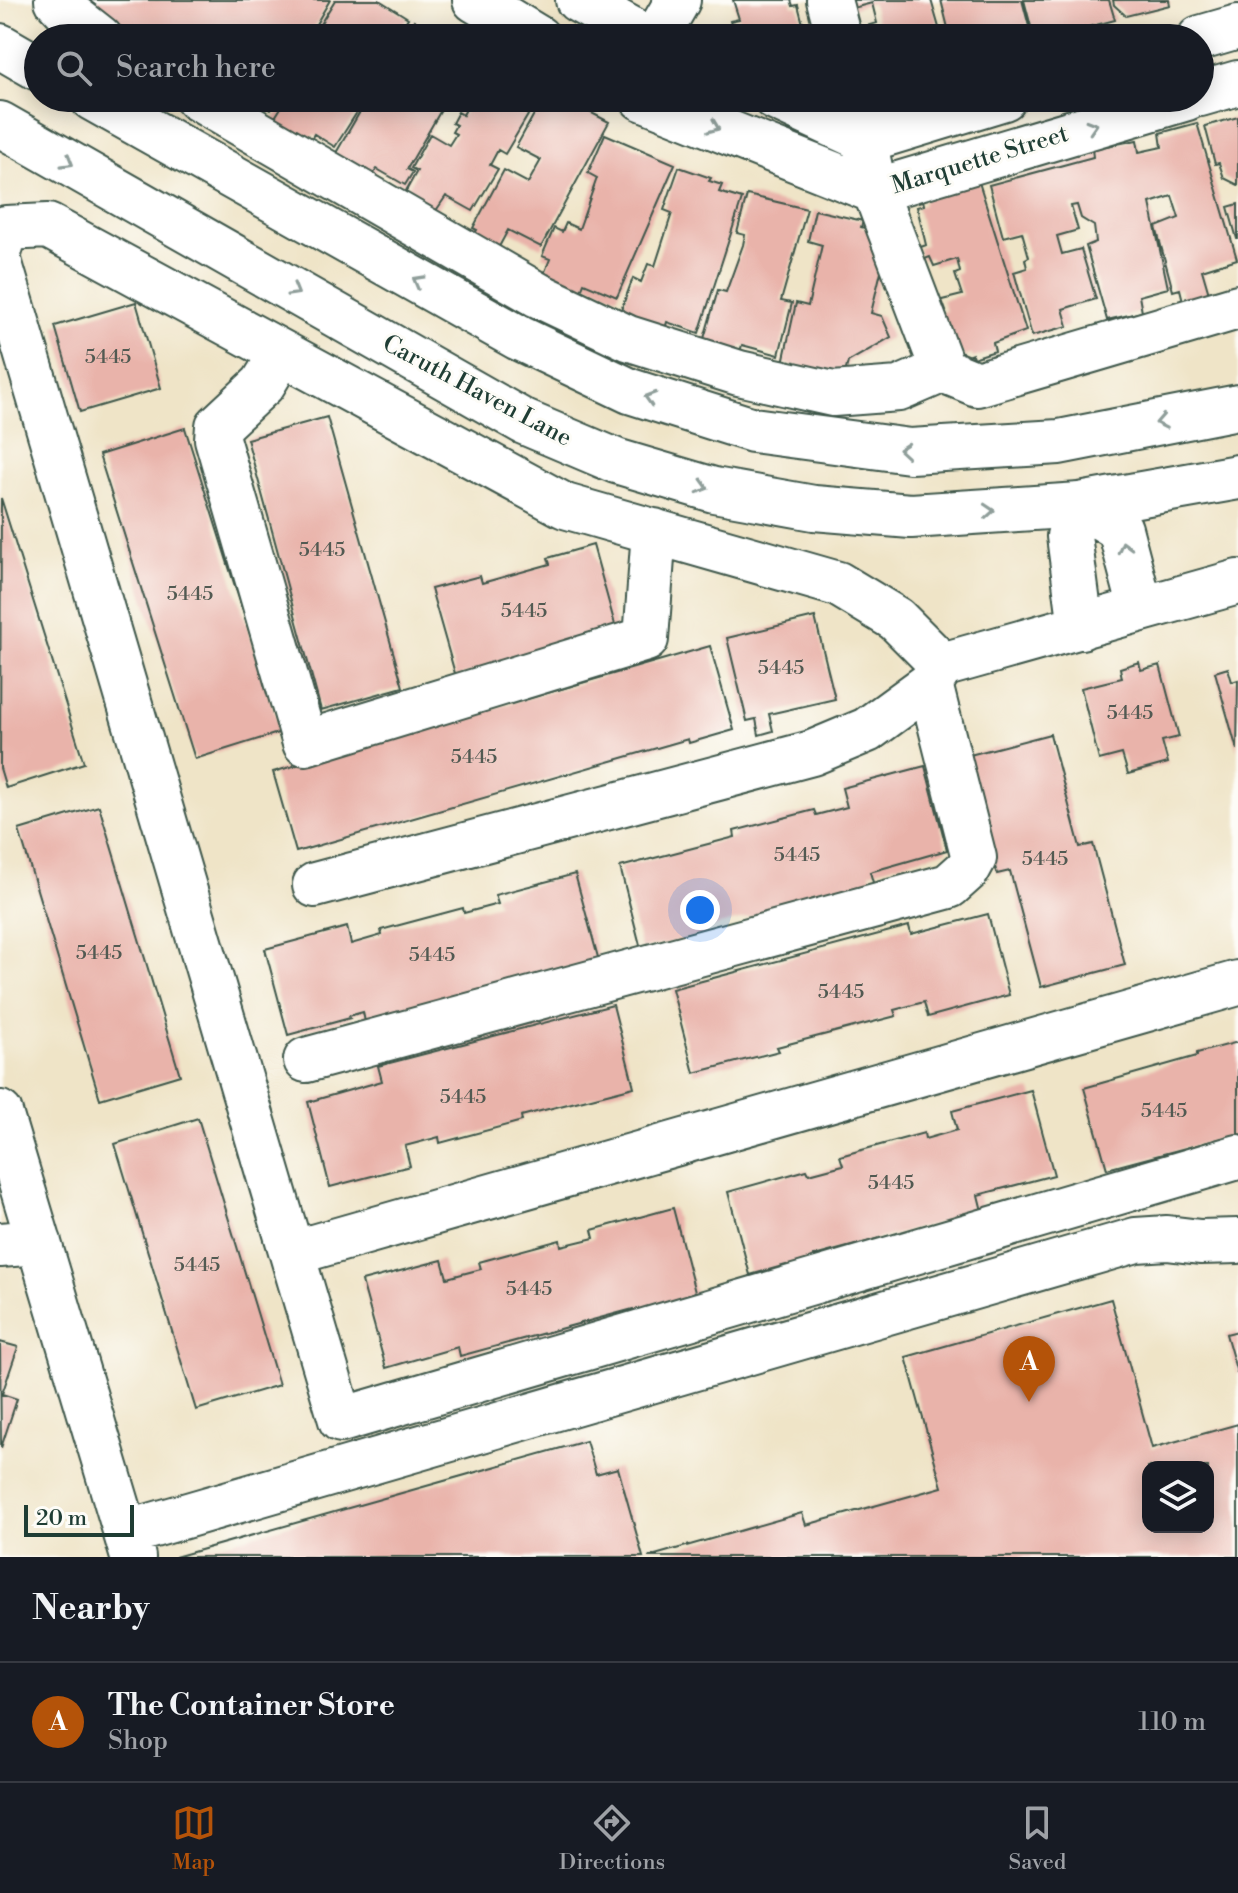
<!DOCTYPE html>
<style>
body{margin:0;font-family:"Libre Bodoni",serif;background:#20242c;color:#f1f3f6}
.controls{position:absolute;right:24px;bottom:24px;display:grid;overflow:hidden;border-radius:16px;box-shadow:0 4px 20px #0003}
.controls button{width:72px;height:72px;display:grid;place-items:center;padding:0;border:0;border-bottom:2px solid #363941;background:#171b24;color:#f1f3f6;font:40px sans-serif}
.scale{position:absolute;left:24px;bottom:20px;width:110px;box-sizing:border-box;padding-left:8px;border:4px solid #1f3d34;border-top:0;font-size:22px;line-height:28px;white-space:nowrap;color:#1f3d34;-webkit-text-stroke:6px #fdfcf7;paint-order:stroke}
.you{position:absolute;left:700px;top:910px;width:28px;height:28px;margin:-20px;border:6px solid #fff;border-radius:50%;background:#1a73e8;box-shadow:0 0 0 12px #1a73e833}
.badge{display:grid;place-items:center;width:52px;height:52px;border-radius:50%;background:#b45309;color:#fff;font-size:26px;font-weight:700}
.pin{position:absolute;translate:-50% -66px;filter:drop-shadow(0 2px 4px #0008)}
.pin::after{content:'';position:absolute;top:42px;width:28px;height:24px;background:inherit;clip-path:polygon(0 0,100% 0,50% 100%)}
.list{margin:0;padding:0;list-style:none}
h2{display:flex;justify-content:space-between;align-items:center;height:104px;margin:0;padding:0 32px;font-size:34px}
h2 small{font-size:26px;font-weight:400;color:#9ea1a6}
.list li{display:grid;grid-template-columns:52px 1fr auto;gap:24px;align-items:center;box-sizing:border-box;height:120px;padding:0 32px;border-top:2px solid #363941}
.list b{display:block;font-size:30px;white-space:nowrap}
.list p{margin:0;font-size:26px;white-space:nowrap;color:#9ea1a6}
.list em{font-size:26px;font-style:normal;color:#9ea1a6}
.icon{flex:none;width:44px;height:44px;fill:none;stroke:currentColor;stroke-width:2;stroke-linecap:round;stroke-linejoin:round}
.map{position:relative;flex:none;width:1238px;height:1557px;overflow:hidden}
.search{position:absolute;background:#171b24;box-shadow:0 4px 20px #0003;left:24px;right:24px;top:24px;height:88px;display:flex;align-items:center;gap:20px;box-sizing:border-box;padding:0 28px;border-radius:44px;color:#9ea1a6;font-size:30px}
.sheet{height:224px;background:#171b24}
nav{display:flex;justify-content:space-around;align-items:center;box-sizing:border-box;height:112px;border-top:2px solid #363941;background:#171b24;font-size:22px;color:#9ea1a6}
nav a{display:grid;justify-items:center;gap:4px}
nav .on{color:#b45309}
.map>svg:first-child{display:block}
.building{fill:#e9b3aa;fill-rule:evenodd}
.lines{fill:none;stroke-linecap:round;stroke-linejoin:round}
.minor-casing{stroke:#3e564a;stroke-width:48}
.major-casing{stroke:#3e564a;stroke-width:48}
.minor{stroke:#fff;stroke-width:44}
.major{stroke:#fff;stroke-width:44}
.oneway{stroke:#8f9e9a}
.labels{text-anchor:middle;dominant-baseline:central;stroke-width:6;stroke-linejoin:round;paint-order:stroke}
.number-label{font-size:20px;fill:#525a52}
.street-label{font-size:24px;fill:#1f3d34;stroke:#fdfcf7}
</style>
<div class="map">
<svg width="1238" height="1557" viewBox="0 0 1238 1557">
<rect width="100%" height="100%" fill="#fdfcf7"/>
<filter id="ink" filterUnits="userSpaceOnUse"><feTurbulence type="fractalNoise" baseFrequency=".0125" numOctaves="2"/><feDisplacementMap in="SourceGraphic" scale="16" xChannelSelector="R" yChannelSelector="G"/><feConvolveMatrix kernelMatrix="1 2 1 2 8 2 1 2 1" color-interpolation-filters="sRGB"/></filter>
<filter id="wash" filterUnits="userSpaceOnUse"><feTurbulence type="fractalNoise" baseFrequency=".006" numOctaves="4" result="noise"/><feDisplacementMap in="SourceGraphic" scale="32" xChannelSelector="R" yChannelSelector="G"/><feGaussianBlur stdDeviation="1.8" result="paint"/><feColorMatrix in="noise" values="0 0 0 0 0 0 0 0 0 0 0 0 0 0 0 0 0 1.4 0 .05"/><feComposite in="paint" operator="in"/></filter>
<g filter="url(#wash)">
<rect width="100%" height="100%" fill="#efe4c7"/>
<g id="blocks">
<path class="building" d="M89,0h241l-18,31 -6,-4 -8,11h-160l-51,-34z
M335,0h44l29,18 -13,20h-60l1,-2 -17,-10z
M733,0h58l2,6 5,-1 5,19 13,-4 5,18h-86l-5,-17 9,-2z
M839,0h92l11,38h-91l-2,-7 28,-8 -5,-20 -30,8z
M941,0h81l10,38h-76l-1,-4 -5,2z
M1024,0h85l6,20 -69,18h-12z
M1113,0h56l1,5 -44,11 -12,-11z
M414,20l22,14 5,-7 20,11h-57z
M253,98h27l-9,12z
M287,98h79l-31,49 -21,-13 -9,15 -36,-22z
M368,98h80l-41,71 6,3 -8,13 -28,-16 -12,17 -36,-21z
M463,98h60l11,7 -29,49 -7,-4 -8,15 8,4 -25,42 -27,-15 -15,22 -30,-18 16,-29 -6,-3 19,-34 19,11 7,-11 -4,-2 4,-7 -4,-2 6,-11 5,3 3,-6 -6,-4z
M543,98h20l46,24 -68,125 -33,-17 -14,26 -24,-14 7,-12 -4,-2 31,-58 24,13 13,-23 -25,-13z
M1238,117v68l-14,-7 -5,-15 -4,1 -10,-38z
M1197,123l40,136 -35,11 7,24 -26,7 -3,-12 -7,2 -17,-64 23,-9 -7,-22 -22,7 18,85 -29,8 3,16 -35,8 -21,-74 10,-4 -2,-16 -13,-8 -4,-13 -6,1 7,24 -21,6 5,18 19,-5 15,50 -33,10 5,17 -36,10 -18,-64 13,-4 -2,-9 4,-2 -7,-25 -19,5 -14,-52 104,-28 -1,-8 45,-9 2,12 23,-5 -2,-14z
M605,134l70,30 -58,133 -33,-14 -7,18 -37,-17 10,-25 -8,-3 12,-28 8,4 4,-9 13,6 18,-51 -9,-5z
M679,167l32,11 -2,3 13,4 -3,7 23,7 -43,134 -32,-11 -3,10 -44,-19 13,-35 8,4 7,-18 7,2 17,-53 -8,-3z
M978,179l48,152 -33,12 2,8 -22,7 -1,-4 -8,3 -2,-5 -4,1 -23,-39 11,-3 -4,-11 20,-5 -7,-21 5,-2 -3,-13 -23,7 -4,-9 -8,3 -4,-12 8,-3 -9,-38 7,-2 -1,-5z
M747,195l60,14 -26,92 11,2 -13,52 -37,-10 -4,13 -37,-9 17,-59 8,2 17,-47 2,-10 -8,-2z
M1238,204v35h-1l-9,-32z
M815,210l48,11 -2,6 12,3 10,33 -12,50 11,3 9,21 -43,25 -4,15 -61,-14 13,-60 12,3 14,-61 -14,-4z
M136,302l25,86 -81,24 -25,-86z
M327,417l76,270 -82,23 -74,-271z
M185,428l96,304 -86,27 -96,-304z
M1,498l83,265 -78,25 -6,-20z
M593,545l24,87 -161,45 -25,-88 49,-13 2,7 68,-19 -2,-6z
M815,617l20,82 -66,15 4,17 -14,4 -3,-16 -9,2 -20,-83z
M710,646l24,84 -45,13 -1,-4 -392,113 -23,-80z
M1139,662l2,8 19,-5 19,72 -17,4 6,22 -40,11 -6,-20 -23,6 -18,-72 41,-10 -2,-10z
M1228,668l4,14 6,-2 -1,70 -22,-78z
M1050,734l30,113 13,-3 32,121 -84,22 -31,-116 -13,3 -31,-118z
M925,766l22,84 -77,22 4,14 -170,43 2,6 -65,14 -21,-82 115,-30 -1,-6 80,-21 2,5 31,-8 -5,-19z
M99,806l81,269 -80,24 -81,-269z
M575,874l24,87 -234,61 -2,-10 -14,4 1,2 -62,17 -23,-86 82,-22 4,17 31,-9 -1,-5 82,-22 1,5 34,-9 -3,-9z
M988,914l21,81 -81,22 -4,-15 -30,8 2,6 -119,31 2,4 -85,22 -22,-84 237,-63 2,8z
M613,1005l21,82 -113,29 1,5 -82,22 -1,-6 -34,9 5,20 -80,21 -22,-85 74,-21 -4,-15z
M1238,1042v92l-131,35 -23,-81 113,-32v-3z
M1031,1090l23,85 -76,20 4,16 -168,45 1,5 -28,7 -1,-3 -36,10 -22,-83 79,-22 2,4 34,-9 -3,-9 84,-23 1,6 32,-9 -5,-19z
M198,1118l81,267 -83,25 -81,-266z
M673,1208l23,88 -62,16 -1,-3 -173,47 -2,-9 -72,21 -24,-87 80,-21 5,18 34,-9 -2,-7 81,-22 1,6 33,-8 -2,-8z
M1111,1299l41,149 86,-24v133h-590l154,-44 4,12 136,-38 -36,-130zM1148,1467h60v60h-60z
M1238,1331v42h-1l-11,-39z
M0,1342l18,5 -16,47 15,5 -16,49z
M586,1441l10,33 22,-6 25,89h-468z"/>
</g>
</g>
<g filter="url(#ink)">
<use href="#blocks" fill-opacity="0" stroke="#3e564a" stroke-width="2"/>
<g class="lines">
<defs>
<path id="minor" d="M57,0l15,16 28,22
M475,0l63,38
M578,0l69,38
M829,0l10,38
M656,38l22,-38
M1200,38l38,-11
M1200,94l38,-11
M197,98l341,197 90,43 111,35 94,21 66,-5 44,-19
M642,98l233,93 312,-93
M775,98l91,42 138,-42
M855,98l20,93 68,179 34,14 261,-77
M0,250l6,-22 42,-2 517,280 273,78 58,35 46,46 296,-83
M0,264l341,1156 897,-263
M282,353l-19,31 -45,42 -1,13 88,304 341,-104 8,-108
M1081,627l-12,-91 11,-31 40,24 21,80
M315,885l497,-132 55,-23 63,-46
M306,1060l643,-174 19,-17 6,-11 -44,-174 12,-19
M0,1113l133,444
M0,1245l39,-3
M292,1253l946,-270
M126,1533l1010,-293 31,-2 33,4 38,-1"/>
<path id="major" d="M0,46l38,22
M92,98l427,240 111,53 123,39 157,21 149,-9 179,-35
M0,124l524,298 92,39 98,29 100,18 97,8 169,-11 158,-28"/>
</defs>
<use href="#minor" class="minor-casing"/>
<use href="#major" class="major-casing"/>
<use href="#minor" class="minor"/>
<use href="#major" class="major"/>
</g>
<defs><path id="oneway-chevron" d="M-2-3.5L2.5 0L-2 3.5" fill="none" stroke-width="1.6" stroke-linecap="round" stroke-linejoin="round" transform="scale(2)"/></defs>
<g class="oneway">
<use href="#oneway-chevron" transform="translate(1092 126) rotate(-17)"/>
<use href="#oneway-chevron" transform="translate(714 127) rotate(22)"/>
<use href="#oneway-chevron" transform="translate(68 162) rotate(30)"/>
<use href="#oneway-chevron" transform="translate(418 281) rotate(-151)"/>
<use href="#oneway-chevron" transform="translate(294 291) rotate(30)"/>
<use href="#oneway-chevron" transform="translate(650 398) rotate(-163)"/>
<use href="#oneway-chevron" transform="translate(1161 422) rotate(169)"/>
<use href="#oneway-chevron" transform="translate(904 450) rotate(-175)"/>
<use href="#oneway-chevron" transform="translate(703 487) rotate(16)"/>
<use href="#oneway-chevron" transform="translate(989 511) rotate(-4)"/>
<use href="#oneway-chevron" transform="translate(1124 547) rotate(-105)"/>
</g>
</g>
<g class="labels">
<g class="number-label">
<text x="108" y="357">5445</text>
<text x="322" y="550">5445</text>
<text x="190" y="594">5445</text>
<text x="524" y="611">5445</text>
<text x="781" y="668">5445</text>
<text x="1130" y="713">5445</text>
<text x="474" y="757">5445</text>
<text x="797" y="855">5445</text>
<text x="1045" y="859">5445</text>
<text x="99" y="953">5445</text>
<text x="432" y="955">5445</text>
<text x="841" y="992">5445</text>
<text x="463" y="1097">5445</text>
<text x="1164" y="1111">5445</text>
<text x="891" y="1183">5445</text>
<text x="197" y="1265">5445</text>
<text x="529" y="1289">5445</text>
</g>
<g class="street-label">
<text transform="translate(980 160) rotate(-17)">Marquette Street</text>
<text transform="translate(477 391) rotate(28)">Caruth Haven Lane</text>
</g>
</g>
</svg>
<div class="controls">
<button><svg class="icon" aria-label="layers" viewBox="0 0 24 24"><path d="M12 4l9 5-9 5-9-5zM3 14l9 5 9-5"/></svg></button>
</div>
<div class="scale">20 m</div>
<div class="you"></div>
<div class="pin badge" style="left:1029px;top:1402px">A</div>
<div class="search"><svg class="icon" aria-label="search" viewBox="0 0 24 24"><circle cx="10" cy="10" r="6"/><path d="M15 15l6 6"/></svg>Search here</div>
</div>
<section class="sheet">
<h2>Nearby<small></small></h2>
<ul class="list">
<li><span class="badge">A</span><div><b>The Container Store</b><p>Shop</p></div><em>110 m</em></li>
</ul>
</section>
<nav>
<a class="on"><svg class="icon" aria-label="map" viewBox="0 0 24 24"><path d="M3 6l6-2 6 2 6-2v14l-6 2-6-2-6 2zM9 4v14M15 6v14"/></svg>Map</a>
<a><svg class="icon" aria-label="directions" viewBox="0 0 24 24"><path d="M12 3l9 9-9 9-9-9zM9 14v-3h6M13 9l2 2-2 2"/></svg>Directions</a>
<a><svg class="icon" aria-label="saved" viewBox="0 0 24 24"><path d="M7 4h10v16l-5-4-5 4z"/></svg>Saved</a>
</nav>
